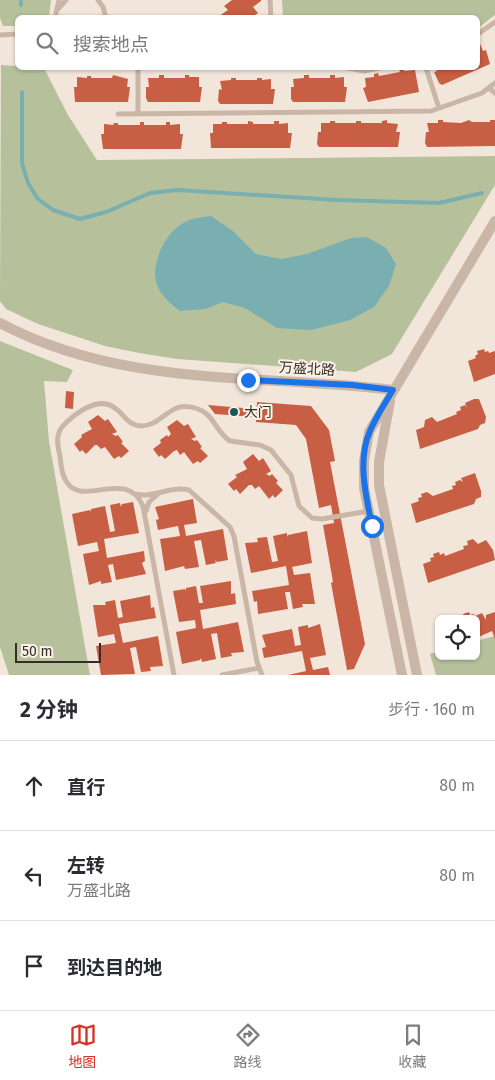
<!DOCTYPE html>
<html lang="zh">
<meta charset="utf-8">
<style>
body{margin:0;font-family:"Fira Sans","Noto Sans SC",sans-serif;background:#f7f7f7;color:#2b2b33}
.controls{position:absolute;right:15px;bottom:15px;display:grid;overflow:hidden;border-radius:8px;box-shadow:0 1px 4px #0004}
.controls button{width:45px;height:45px;display:grid;place-items:center;padding:0;border:0;border-bottom:1px solid #e1e1e2;background:#fff;color:#2b2b33;font:25px sans-serif}
.scale{position:absolute;left:15px;bottom:12px;width:86px;box-sizing:border-box;padding-left:5px;border:2px solid #372c27;border-top:0;font-size:14px;line-height:18px;white-space:nowrap;color:#372c27;-webkit-text-stroke:4px #faf1e7;paint-order:stroke}
.stop{position:absolute;width:15px;height:15px;margin:-11px;border:4px solid #1a73e8;border-radius:50%;background:#fff}
.stop.end{background:#1a73e8;border-color:#fff;box-shadow:0 1px 5px #0008}
.list{margin:0;padding:0;list-style:none}
h2{display:flex;justify-content:space-between;align-items:center;height:65px;margin:0;padding:0 20px;font-size:21px}
h2 small{font-size:16px;font-weight:400;color:#7c7c81}
.list li{display:grid;grid-template-columns:32px 1fr auto;gap:15px;align-items:center;box-sizing:border-box;height:90px;padding:0 20px;border-top:1px solid #e1e1e2}
.list b{display:block;font-size:19px;white-space:nowrap}
.list p{margin:0;font-size:16px;white-space:nowrap;color:#7c7c81}
.list em{font-size:16px;font-style:normal;color:#7c7c81}
.icon{flex:none;width:28px;height:28px;fill:none;stroke:currentColor;stroke-width:2;stroke-linecap:round;stroke-linejoin:round}
.map{position:relative;flex:none;width:495px;height:675px;overflow:hidden}
.search{position:absolute;background:#fff;box-shadow:0 1px 4px #0004;left:15px;right:15px;top:15px;height:55px;display:flex;align-items:center;gap:12px;box-sizing:border-box;padding:0 18px;border-radius:8px;color:#7c7c81;font-size:19px}
.sheet{height:335px;background:#fff}
nav{display:flex;justify-content:space-around;align-items:center;box-sizing:border-box;height:70px;border-top:1px solid #e1e1e2;background:#fff;font-size:14px;color:#7c7c81}
nav a{display:grid;justify-items:center;gap:2px}
nav .on{color:#d93025}
.map>svg:first-child{display:block}
.green{fill:#b6c19b}
.water{fill:#79afb0}
.lines{fill:none;stroke-linecap:round;stroke-linejoin:round}
.stream{stroke:#79afb0;stroke-width:4}
.building{fill:#c85e43}
.lane{stroke:#cab6a7;stroke-width:5}
.street{stroke:#cab6a7;stroke-width:10}
.route{stroke:#1a73e8;stroke-width:6}
.poi-dot{fill:#1c5759;stroke:#faf1e7;stroke-width:2}
.labels{text-anchor:middle;dominant-baseline:central;stroke-width:4;stroke-linejoin:round;paint-order:stroke}
.street-label{font-size:14px;fill:#372c27;stroke:#faf1e7}
.poi-label{font-size:14px;fill:#372c27;stroke:#faf1e7;text-anchor:start}
</style>
<div class="map">
<svg width="495" height="675" viewBox="0 0 495 675">
<rect width="100%" height="100%" fill="#f2e6db"/>
<path class="green" d="M0,0h51l-2,17 -31,1 -1,8h-14l-3,-8z
M282,0h213v15l-17,13v-10l-195,-1z
M1,65l43,3 24,47 29,45 398,-4v29l-103,169 -36,18 -179,-13 -38,-6 -34,-7 -67,-22 -32,-15 -6,-8z
M0,341l73,29 -6,12 -23,-1 5,60 41,234h-81l-9,-28z
M495,636v39h-59l-6,-21 9,-3v5h37v-15z"/>
<path class="water" d="M211,216l22,15 23,23 25,5 26,-5 44,-16 16,-1 19,11 10,16 -7,22 -15,21 -24,13 -39,10 -34,-2 -32,-20 -22,-6 -18,7 -25,2c-8,-6 -19,-15 -23,-26 -7,-21 8,-53 28,-63 7,-4 18,-5 26,-6z"/>
<g class="lines">
<path class="stream" d="M21,0v5
M22,92v71l6,20 10,16 15,11 27,9 26,-7 44,-19 27,-3 159,10 103,3 43,-10"/>
</g>
<path class="building" d="M232,0h29v1l-8,6 5,6 -6,4 -32,1 -1,-2 9,-6 -4,-4z
M478,39l5,12 3,-1 4,14 -48,21 -3,-2 -5,-11 3,-1 -1,-3h42z
M404,68v3l11,-1 4,22 -51,10 -5,-14 3,-1 -1,-9 9,-1v-3l4,-1 1,3 21,-4 -1,-3z
M113,75l15,4 -1,8h3l-2,15h-53l-1,-15h3v-10l10,1v-2h4v2h21z
M159,75h5v3h21v-3h4v2h10v10h3l-2,15h-52l-2,-4v-11h3l-1,-9h11z
M304,75h5v3h21v-3h5v3l9,-1v10h3l-2,15h-52l-2,-3v-12h3l-1,-8 11,-1z
M231,78h5v2h21v-2h5v2l9,-1v10h4l-2,15h-53l-2,-3 1,-12 3,1 -2,-9 11,-1z
M387,120v3l11,1 -2,8h4l-2,15h-79l-2,-3 1,-12h3v-9h9v-2h5v2h21v-2h5v2h21v-2z
M438,120h5v2l18,1 8,-3 3,2h18v-2h5v26l-68,1 -2,-4 1,-11h3l-2,-9h11z
M248,121l5,1v2h21v-3h5v3l9,-1v10h4l-2,15h-79l-1,-15h3v-9h9v-2h5v2h21z
M140,122h4v3h22v-3h4v3l10,-1v10h3l-2,15h-78l-2,-15h3v-10l9,1 1,-2h4v2h22z
M484,349l1,3 3,-1 1,2 6,-2v23l-21,8 -6,-21 8,-3 -1,-2 3,-2 -1,-3z
M66,391l8,1 -1,17 -8,-1z
M474,399h5l7,18 -1,6 -5,2 -2,4 -58,20 -4,-19 8,-3 1,-7 7,-3 5,5 20,-8 -1,-2 5,-2 -1,-3 5,-2 2,3 -2,-5z
M257,402l54,4 18,24 6,31 -5,1 35,182 -11,25 -7,1 -16,-87 2,-1 -10,-57 11,-2 -3,-18 -12,3 -13,-69 -10,-14 -40,-3z
M208,405l47,4v8l-40,-3z
M98,415l7,6 3,-2 9,13 -5,2 4,2 2,-1 5,7 -2,1 8,8 -8,7 -2,-2 -5,3 -9,-12 -4,2 -4,-4h-2l-9,9 -4,-4 -2,2 -6,-8 8,-7 -1,-2 11,-6 -4,-7z
M177,420l7,6 4,-2 8,13 -5,2 4,2 2,-1 5,7 -2,1 8,8 -8,7 -2,-2 -5,3 -9,-12 -4,3 -3,-5 -3,1 -9,8 -4,-4 -2,2 -6,-8 8,-6 -1,-3 7,-5 1,2 3,-3 -4,-7z
M253,454l6,7 4,-3 8,13 -5,3 4,2 2,-2 6,7 -2,2 7,7 -8,8 -2,-3 -4,4 -10,-13 -4,3 -3,-4h-3l-9,9 -4,-5 -2,2 -6,-7 9,-7 -2,-2 12,-6 -4,-7z
M475,473l6,18v6l-5,2 -2,5 -58,19 -5,-19 8,-3 -1,-3 4,-1 -1,-3 6,-2 6,4 20,-7 -1,-3 4,-1 -1,-3 5,-2 3,2 -2,-4z
M193,499l4,24 -13,2 2,11 37,-7 5,31 -11,2 -2,-2 1,3 -10,2 -5,-25 -7,1 5,26 -14,2 -1,-3 -19,5 -5,-32 20,-3 -2,-10 -20,4 -2,-10 3,-1 -4,-12z
M133,502l6,31 -35,6 3,19 37,-7 1,10 -3,2 4,11 -30,6 -3,-16 -5,1 4,17 -11,2v-3l-12,4 -6,-31 16,-3 -2,-9 -19,4 -6,-32 18,-4 1,2v-3l14,-3 5,26 5,-1 -5,-26 10,-2 1,4 1,-3z
M307,531l5,32 -20,4 2,8 16,-2 5,31h-13l1,3 -10,2 -3,-17h-5l3,17 -30,5 -1,-13 -3,1 -2,-11 37,-6 -3,-19 -35,7 -6,-30 13,-1 -1,-4 10,-1 5,25 6,-1 -5,-25 14,-3v4l1,-2z
M473,539l5,5 8,-4 7,10 2,10 -67,23 -5,-19 8,-3 -1,-3 4,-1 -1,-3 6,-2 1,3 4,-2 1,3 19,-7 -1,-3 5,-1 -1,-4z
M231,581v13l4,-1 1,11 -36,6 3,19 35,-7 6,30 -13,1 1,3 -11,2 -4,-25 -6,1 5,25 -14,3 -1,-4 -1,2 -18,4 -6,-32 20,-4 -1,-8 -16,2 -6,-31 12,-2 1,2v-3l10,-2 3,17h4l-3,-17z
M150,595l1,13 3,-1 2,11 -37,6 4,19 35,-7 5,30 -13,1 1,4 -10,1 -5,-25 -6,1 5,26 -34,1 -5,-29 20,-3 -2,-9 -16,3 -5,-32h13l-1,-3 10,-2 3,18 5,-1 -3,-16z
M469,612l1,3 4,-1 1,2 7,-3 4,7v-5l9,-3v27l-3,-8 -16,7v-19h-16l4,-2 -1,-3z
M320,624l6,31 -16,3 3,12 15,-3 2,8h-42l18,-4 -4,-20 -38,7 -2,-10 4,-1 -4,-12 30,-6 3,17 6,-1 -3,-18 10,-2v3z"/>
<g class="lines">
<path class="lane" d="M98,0l5,7 3,11
M270,0l1,18
M58,9l8,-9
M55,18l4,-18
M478,34l17,-12
M0,35l18,-1
M138,68v46
M348,68l16,3 15,-3
M426,68l13,40
M489,88l6,5
M118,114l313,-3 51,-18 13,-10
M135,494c18,5 36,-9 54,-4l41,37 4,9 23,126 5,13
M146,511l3,-9 9,-8
M174,675l-31,-169c-17,-40 -63,5 -78,-27 -4,-7 -4,-15 -5,-23 -2,-9 -5,-20 2,-29 12,-13 36,-32 53,-19 10,7 13,18 27,18 22,-1 28,-28 56,-17 15,5 19,24 32,32l30,4 11,5 20,25 8,31 13,12 10,1 47,-8
M222,675l37,-7"/>
<path class="street" d="M0,323c122,65 260,51 393,67
M390,401l-11,61v23l38,190
M402,675l-38,-187v-27l5,-29 126,-211"/>
</g>
<g class="lines">
<path class="route" d="M248,380l104,5 41,5c-8,13 -17,27 -23,41 -13,29 -4,65 2,95"/>
</g>
<circle class="poi-dot" cx="234" cy="412" r="5"/>
<g class="labels">
<g class="street-label">
<text transform="translate(307 369) rotate(3)">万盛北路</text>
</g>
<g class="poi-label">
<text x="244" y="412">大门</text>
</g>
</g>
</svg>
<div class="controls">
<button><svg class="icon" aria-label="locate" viewBox="0 0 24 24"><circle cx="12" cy="12" r="6"/><path d="M12 2v4M12 18v4M2 12h4M18 12h4"/></svg></button>
</div>
<div class="scale">50 m</div>
<div class="stop" style="left:372px;top:526px"></div>
<div class="stop end" style="left:248px;top:380px"></div>
<div class="search"><svg class="icon" aria-label="search" viewBox="0 0 24 24"><circle cx="10" cy="10" r="6"/><path d="M15 15l6 6"/></svg>搜索地点</div>
</div>
<section class="sheet">
<h2>2 分钟<small>步行 · 160 m</small></h2>
<ul class="list">
<li><svg class="icon" aria-label="ahead" viewBox="0 0 24 24"><path d="M12 20V5M6 11l6-6 6 6"/></svg><div><b>直行</b></div><em>80 m</em></li>
<li><svg class="icon" aria-label="left" viewBox="0 0 24 24"><path d="M17 20v-9H6M10 6l-5 5 5 5"/></svg><div><b>左转</b><p>万盛北路</p></div><em>80 m</em></li>
<li><svg class="icon" aria-label="arrive" viewBox="0 0 24 24"><path d="M6 21V4h12l-3 4 3 4H6"/></svg><div><b>到达目的地</b></div></li>
</ul>
</section>
<nav>
<a class="on"><svg class="icon" aria-label="map" viewBox="0 0 24 24"><path d="M3 6l6-2 6 2 6-2v14l-6 2-6-2-6 2zM9 4v14M15 6v14"/></svg>地图</a>
<a><svg class="icon" aria-label="directions" viewBox="0 0 24 24"><path d="M12 3l9 9-9 9-9-9zM9 14v-3h6M13 9l2 2-2 2"/></svg>路线</a>
<a><svg class="icon" aria-label="saved" viewBox="0 0 24 24"><path d="M7 4h10v16l-5-4-5 4z"/></svg>收藏</a>
</nav>
